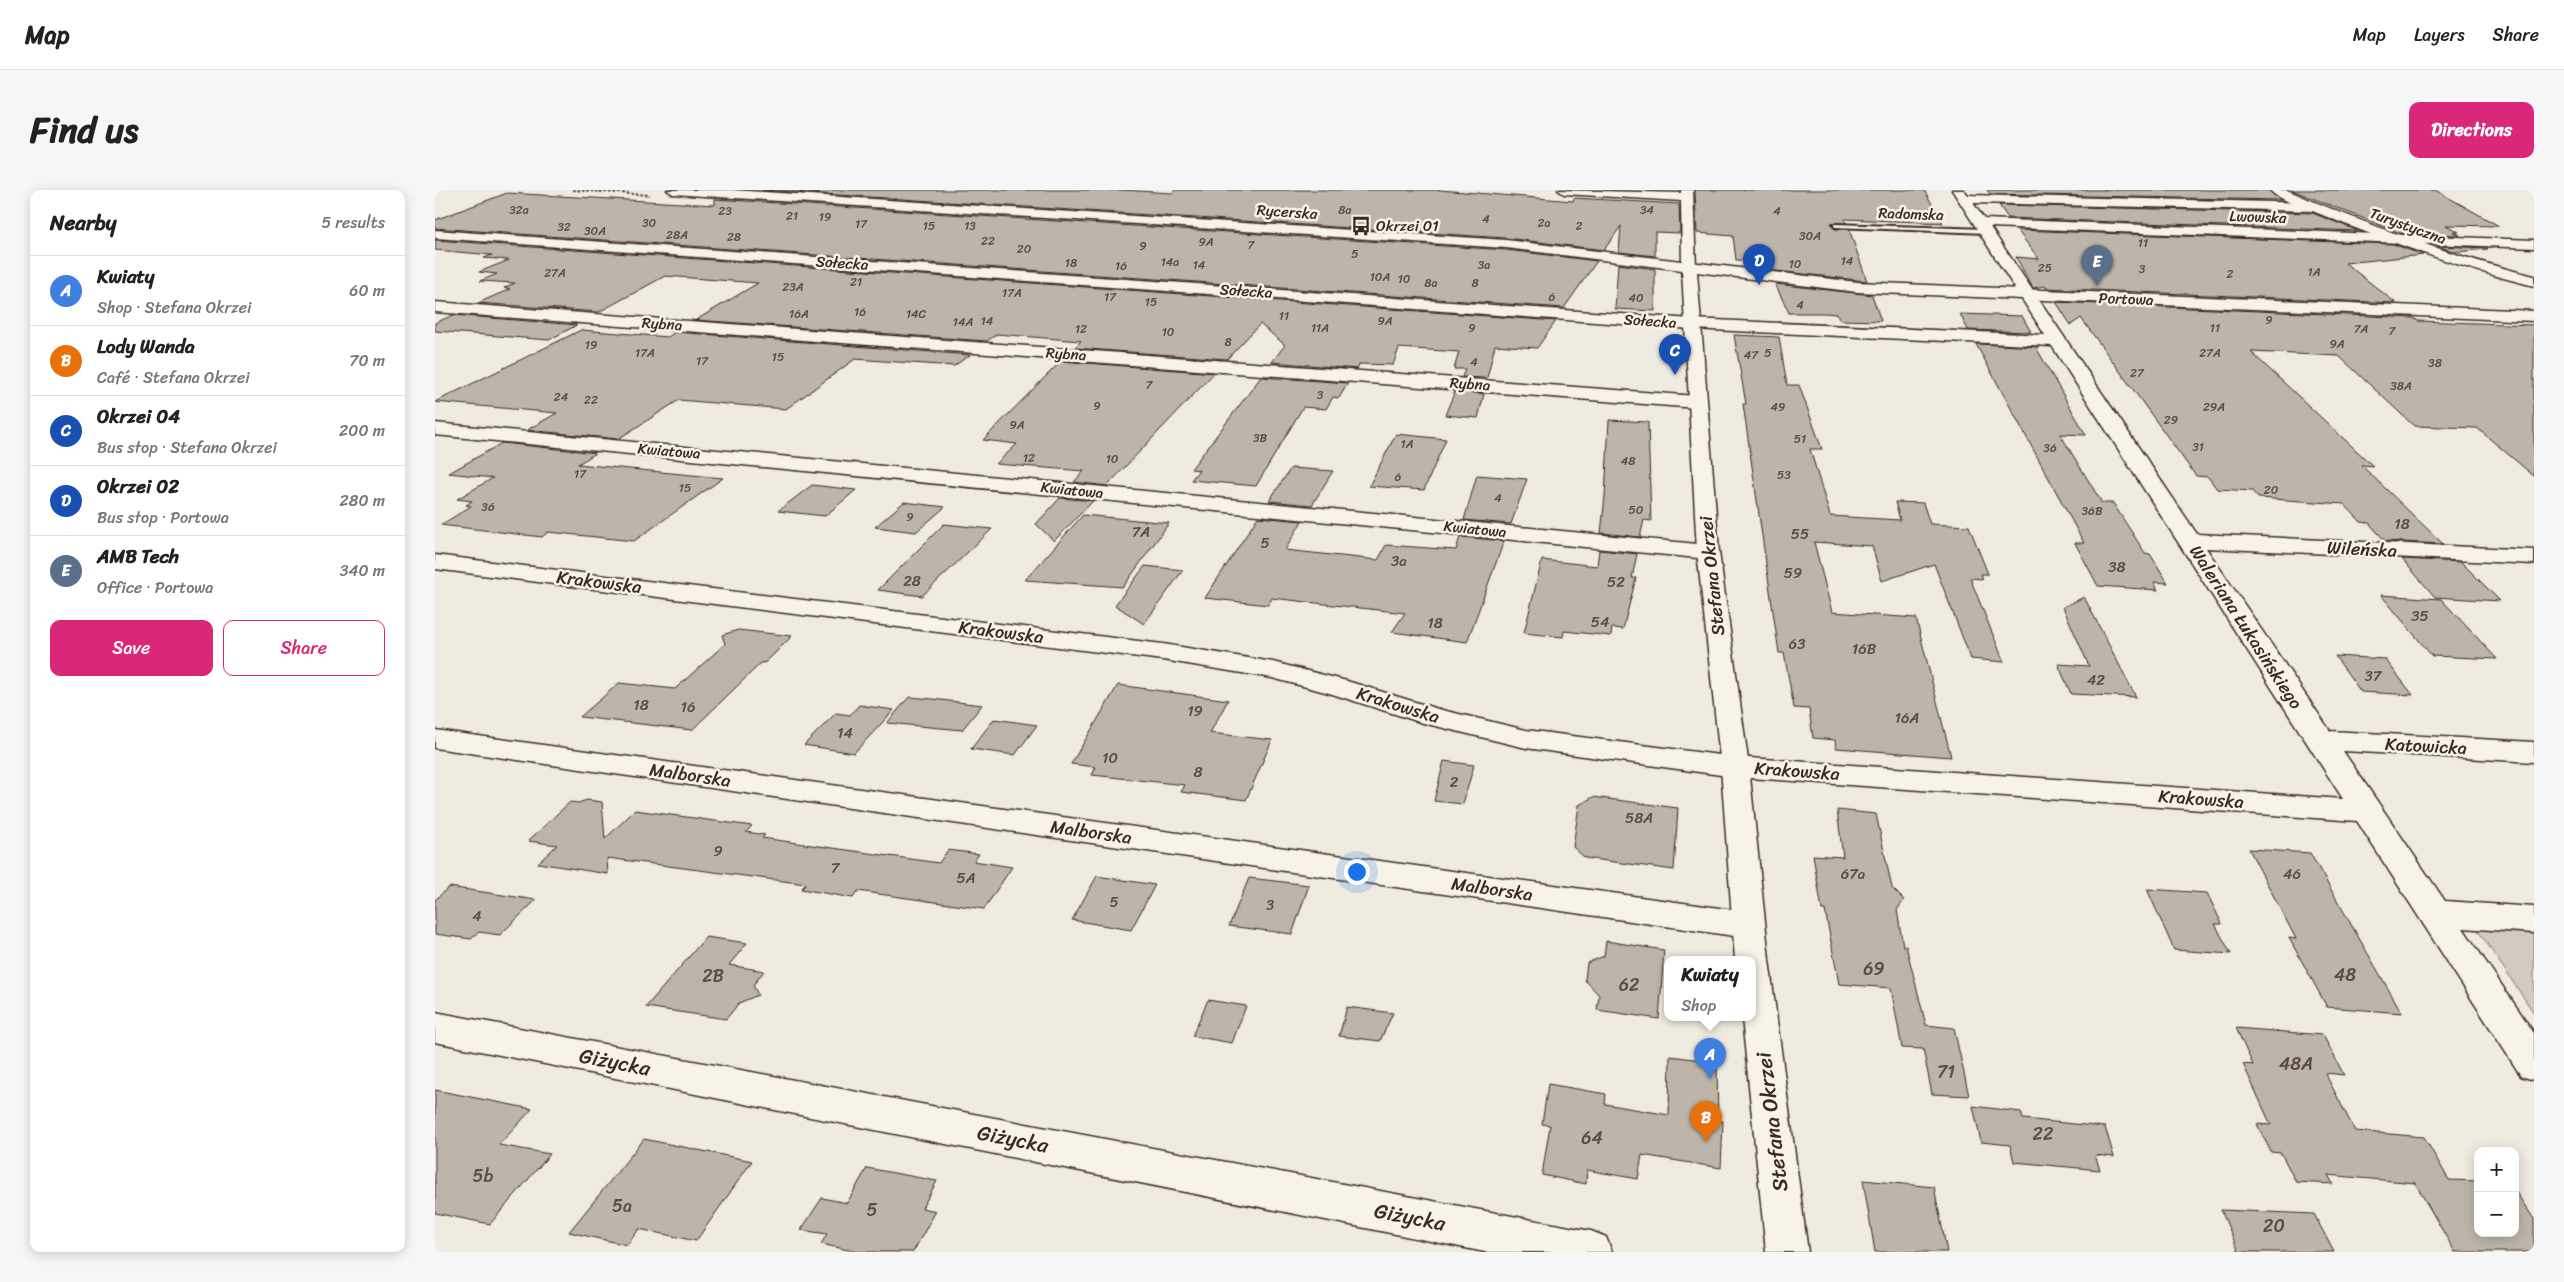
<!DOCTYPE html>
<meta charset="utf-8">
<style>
body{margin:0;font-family:Sriracha,sans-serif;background:#f6f6f6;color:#222}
.controls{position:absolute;right:15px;bottom:15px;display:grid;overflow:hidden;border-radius:10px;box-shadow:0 2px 12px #0003}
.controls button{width:45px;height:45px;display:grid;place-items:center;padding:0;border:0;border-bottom:1px solid #e0e0e0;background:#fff;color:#222;font:25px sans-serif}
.you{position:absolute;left:921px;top:681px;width:18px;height:18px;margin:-12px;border:4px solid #fff;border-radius:50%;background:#1a73e8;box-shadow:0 0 0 8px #1a73e833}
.badge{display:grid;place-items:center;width:32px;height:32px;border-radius:50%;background:#db2777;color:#fff;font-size:16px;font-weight:700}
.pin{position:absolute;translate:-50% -41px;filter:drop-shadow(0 1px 2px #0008)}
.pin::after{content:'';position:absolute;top:26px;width:18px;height:15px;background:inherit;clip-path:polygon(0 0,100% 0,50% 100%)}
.popup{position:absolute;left:1229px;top:766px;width:92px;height:65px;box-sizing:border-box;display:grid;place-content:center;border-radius:10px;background:#fff;filter:drop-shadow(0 1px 4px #0005);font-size:16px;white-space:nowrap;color:#767676}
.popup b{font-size:19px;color:#222}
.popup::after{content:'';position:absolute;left:50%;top:100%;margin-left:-10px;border:10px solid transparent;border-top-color:#fff}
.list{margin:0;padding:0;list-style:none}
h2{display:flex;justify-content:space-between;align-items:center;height:65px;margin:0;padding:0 20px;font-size:21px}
h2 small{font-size:16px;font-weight:400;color:#767676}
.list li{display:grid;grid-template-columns:32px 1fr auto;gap:15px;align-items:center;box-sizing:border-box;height:70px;padding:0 20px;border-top:1px solid #e0e0e0}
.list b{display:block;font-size:19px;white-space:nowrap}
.list p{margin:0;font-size:16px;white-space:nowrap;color:#767676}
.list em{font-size:16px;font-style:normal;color:#767676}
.actions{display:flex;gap:10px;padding:15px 20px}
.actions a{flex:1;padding:11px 0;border:1px solid #db2777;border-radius:10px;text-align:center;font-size:18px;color:#db2777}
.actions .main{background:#db2777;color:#fff}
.map{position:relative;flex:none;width:2099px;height:1062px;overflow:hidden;border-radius:10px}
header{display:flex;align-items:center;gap:30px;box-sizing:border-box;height:70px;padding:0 25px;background:#fff;border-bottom:1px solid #e0e0e0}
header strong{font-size:24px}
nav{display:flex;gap:28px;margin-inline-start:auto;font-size:18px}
.intro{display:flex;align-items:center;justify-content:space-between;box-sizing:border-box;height:120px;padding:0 30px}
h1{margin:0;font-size:35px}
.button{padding:12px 22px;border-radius:10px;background:#db2777;color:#fff;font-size:18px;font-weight:700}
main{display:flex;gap:30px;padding:0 30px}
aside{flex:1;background:#fff;border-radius:10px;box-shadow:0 2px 12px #0003}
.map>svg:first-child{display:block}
.green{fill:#d1cbc0;stroke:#867a6f}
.building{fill:#bdb5aa;stroke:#3b2a1e}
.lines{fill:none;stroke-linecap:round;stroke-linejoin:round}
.service-casing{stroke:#3b2a1e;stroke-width:4}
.minor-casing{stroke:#3b2a1e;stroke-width:3}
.tertiary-casing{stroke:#3b2a1e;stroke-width:3}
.path{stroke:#3b2a1e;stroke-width:2;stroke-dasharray:2.5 2;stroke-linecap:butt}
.service{fill:#f7f3e8;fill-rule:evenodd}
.minor{fill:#f7f3e8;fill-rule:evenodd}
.tertiary{fill:#f7f3e8;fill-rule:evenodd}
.labels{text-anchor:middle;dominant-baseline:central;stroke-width:5;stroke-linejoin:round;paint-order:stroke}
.far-number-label{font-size:12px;fill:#5c4d41}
.far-street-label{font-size:15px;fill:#3b2a1e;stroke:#f7f3e8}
.far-poi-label{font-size:15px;fill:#3b2a1e;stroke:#f7f3e8;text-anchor:start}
.number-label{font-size:15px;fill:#5c4d41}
.street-label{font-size:18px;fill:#3b2a1e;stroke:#f7f3e8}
.near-number-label{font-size:18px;fill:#5c4d41}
.near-street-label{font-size:21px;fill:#3b2a1e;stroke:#f7f3e8}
</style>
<header>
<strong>Map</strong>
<nav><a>Map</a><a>Layers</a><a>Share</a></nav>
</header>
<div class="intro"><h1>Find us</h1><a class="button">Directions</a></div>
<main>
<aside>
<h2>Nearby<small>5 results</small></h2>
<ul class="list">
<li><span class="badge" style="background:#3f7fe0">A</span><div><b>Kwiaty</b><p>Shop · Stefana Okrzei</p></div><em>60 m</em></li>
<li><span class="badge" style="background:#e8710a">B</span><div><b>Lody Wanda</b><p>Café · Stefana Okrzei</p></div><em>70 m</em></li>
<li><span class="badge" style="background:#1a4fb4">C</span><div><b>Okrzei 04</b><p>Bus stop · Stefana Okrzei</p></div><em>200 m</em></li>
<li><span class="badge" style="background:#1a4fb4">D</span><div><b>Okrzei 02</b><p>Bus stop · Portowa</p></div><em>280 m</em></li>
<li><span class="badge" style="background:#5c6f8a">E</span><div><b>AMB Tech</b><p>Office · Portowa</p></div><em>340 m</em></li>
</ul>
<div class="actions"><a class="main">Save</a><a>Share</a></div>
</aside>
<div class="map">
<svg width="2099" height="1062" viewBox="0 0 2099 1062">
<rect width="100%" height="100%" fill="#efebe0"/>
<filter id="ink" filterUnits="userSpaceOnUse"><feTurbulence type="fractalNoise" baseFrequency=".02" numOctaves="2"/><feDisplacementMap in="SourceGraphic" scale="10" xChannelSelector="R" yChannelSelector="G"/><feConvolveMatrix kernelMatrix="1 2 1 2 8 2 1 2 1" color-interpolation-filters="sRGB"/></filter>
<g filter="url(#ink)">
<path class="green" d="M2040,736l59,4v83z"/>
<path class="building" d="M327,0h360l50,3 3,-3h265l133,11 1,-3 105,6 1,29 -25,-1v24l-36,-4 2,-26 -17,24 -98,-12z
M1260,0h229l19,33 -98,-4 1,4h-14l3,6h14l18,52 -99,-11 -4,-9 -28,-1 -3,-24 -36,-3z
M1552,0h281l13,10 -291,-6z
M1857,0h143l64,36 -53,-1 13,7h-6l7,3 -60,-2z
M72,3l208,12v-6l791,51 91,11 -33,47 -1129,-80v-8z
M1564,15l313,8 47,18 -351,-13z
M1582,40l376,14 30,11 -78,8 51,40 -350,-15 -1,-2 -12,2 -17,-31 23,2z
M0,50l1121,81 -19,27 -42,-3 -8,33 -25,-1 3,-8h-11l5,-17 -60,-4 -6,17 -33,-1 -3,5 -85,-7 13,-17 -25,-21 -33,35 -153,-11 7,-7 -84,-7 -10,7 -291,-21 62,-37 -93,-7 -66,36 -121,-9 32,-14 -6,-1 11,-5 -35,-2 17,-7 -18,-2 30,-12 -25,-2 8,-3 -57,-5z
M2003,56l49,2 1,1 -33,3z
M1183,74l37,5v42l-40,-2z
M1340,94l97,11 9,26 -41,-1 -3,-6 -12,-1h-36z
M1621,112l358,16 4,3 116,4v151l-57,-48 -63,-2 -75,-70 -88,-4 122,114 -12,-1 82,79 -58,-3 -16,-18 -8,-1 -17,-18 -86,-6 -6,-7 -35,-2 -9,-12 -12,-1 -115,-158 -10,7z
M1525,124l62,2 9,16 -63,-2z
M18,125l124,10 -28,15 -114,-9v-8z
M146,140l87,7 7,-5 295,23 -16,11 -99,-7 -69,50 -107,-9 -61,39 -91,-9 30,-17 -122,-11z
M1299,145l45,2 8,48h12l23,64h-12l20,67 70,4 -5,-18 28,1 7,21 39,2 19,48h-7l2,5 -13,-1 34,84 -33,-3 -37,-95 -52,17 -10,-35 -58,-4 18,70 84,6 35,139 -115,-9 -1,-8 -22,-2 -4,-29 -15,-1 -10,-55h-5l-36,-249h3z
M1541,154l63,3 -2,2 49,86 -26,-1 42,69h11l32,50 5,1 18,29 -14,-1 4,8 -60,-4 -23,-43h9z
M626,171l153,12 -107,113 -33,-4 10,-11 -88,-7 21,-20 -34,-4z
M826,187l87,6 -9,15 -6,-1 -7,12 -23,-2 -47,79 -65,-6 8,-10 -8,-1z
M1020,201l29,3 -6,24 -33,-3z
M1174,230l39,2 3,99 -7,-1 -4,17 -39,-4 4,-37z
M961,244l50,5 -22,51 -55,-4z
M67,253l94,10 -18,11 145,14 -89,63 -86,-9 -6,5 -101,-12 30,-19 -5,-1 6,-4 -15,-2 36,-21 -44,-5z
M856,278l42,3 -21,34 -43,-4z
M1042,285l50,4 -16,45 -47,-4z
M377,295l44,5 -31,26 -47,-5z
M625,308l33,3 -39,40 -18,-17z
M469,312l41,5 -29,25 -41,-5z
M648,325l86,8 -46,64 -98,-7z
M823,327l44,4 -17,29 93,10 8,-15 70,5 4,-13 44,4 -37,101 -75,-10 13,-19 -133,-15 -4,7 -63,-7z
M509,334l48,5 -70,67 -44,-6z
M1164,360l38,4 -5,24h4l-13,51 -11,-1 -1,8 -47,-5 -1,6 -39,-4 18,-73 55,6z
M1967,369l59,3 39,39 -65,-4z
M710,376l38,4 -39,54 -29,-19z
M1946,405l60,4 56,60 -65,-3z
M1649,407l52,100 -65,-3 -13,-30 31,2 -26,-59z
M303,440l54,6 -26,26 -5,1 -69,67 -112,-13 39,-34 56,6 50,-45 -3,-9z
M1900,466l50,3 28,36 -52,-3z
M683,495l110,15 -18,33 62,7 -26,60 -65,-8 4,-7 -93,-10 4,-8 -25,-3z
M474,507l24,2 49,6 -20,25 -75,-7z
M424,515l35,5 -40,43 -50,-8 32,-32 14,2z
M559,529l43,6 -22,30 -44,-6z
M1009,571l30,4 -11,39 -29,-3z
M1158,607l85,11 -4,62 -89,-12 -12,-11 6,-42z
M152,610l15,2 3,37 30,-29 117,16 -6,6 19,3 -3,3 177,25 9,-13 31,4 -5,7 38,6 -28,42 -126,-18 -5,7 -52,-9 5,-5 -199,-26 1,16 -70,-11 19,-18 -29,-4 42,-39 8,1z
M1402,620l39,4 16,74 12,12 -7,10 6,36h3l20,79 28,3 15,68 -37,-2 -9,-45 -21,-1 -11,-60 -52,-4 -14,-74h-3l-9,-55 30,2z
M1814,659l61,4 92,160 -75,-6 -38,-69 7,1z
M662,686l58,9 -24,45 -59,-10z
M814,688l60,7 -17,49 -63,-8z
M14,697l87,13 -36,35 -21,-3 -8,7 -36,-5v-34z
M1712,699l60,4 15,31h-7l16,30 -57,-4z
M271,747l41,6 -18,22 35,6 -11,14 5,10 -19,8 -13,16 -80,-12z
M1171,751l58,9 -5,69 -62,-9 2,-15 -14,-15 2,-17 17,-7z
M773,810l38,6 -14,37 -40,-7z
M912,817l46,6 -13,28 -41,-5z
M1801,838l87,7 21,40 -19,-2 30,58 69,6 25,43 29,1v52h37v-42l19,28v33h-79l-40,-69 -87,-8 5,9 -37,-2 -15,-29 -10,-1 -14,-28 14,1 -28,-61 10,1z
M1235,866l47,6 1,59h5l-2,47 -79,-13 -4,24 -51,-9 -1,14 -44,-9 8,-50 -8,-1 6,-40 58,10 -1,10 64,11z
M0,900l97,19 -33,36 51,9 -60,70 -55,-11z
M1538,916l48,6 2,7 82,8 9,30 -19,-2 5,15 -86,-8 -4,-17 -29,-3z
M209,949l108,22 -56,80 -57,-12 -12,16 -58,-13z
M432,978l70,13 -15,27 14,3 -23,41h-55l-37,-8 6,-10 -26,-4 21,-32 25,5z
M1428,990l71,7 13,65h-72z
M1786,1020l93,4 20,38h-95z"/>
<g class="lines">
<defs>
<path id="service" d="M1398,34l153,5 3,2 -3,2 -151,-6z"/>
<path id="minor" d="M1123,0l123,3v-3h12l3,77 -7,4 -7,-4 -1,-66 -117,-7z
M1517,0h12l4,5 345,8 7,4 -7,4 -340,-8 11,16 550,21v8l-544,-21 207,307 337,16v14l-328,-16 124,183 204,11v20l-191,-11 102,150 89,6v26l-71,-5 71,105v47l-13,-4 -164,-255 -622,-44 -209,-29 -103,-25 -94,-30 -57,-15 -109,-18 -728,-91v-14l728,89 110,18 74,19 91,28 88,21 209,27 608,42 -291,-453 -360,-17 -1257,-91v-8l1257,89 353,16z
M0,112l1262,94 7,2 2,4 -2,4 -7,2 -1262,-96z
M0,233l1273,122 8,2 3,5 -3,5 -8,2 -1273,-124z
M0,540l1313,182 12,4 5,9 -5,9 -12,4 -1313,-190z
M0,822l1156,219 15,6 6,15h-127l-1050,-210z"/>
<path id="tertiary" d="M232,0h66l773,50 351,42 677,29v10l-677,-29 -160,-20 22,280 30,215 20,193 39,292h-42l-24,-234h11v-58h-18l-14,-193 -24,-215 -15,-282 -176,-22 -833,-54z
M1835,0h17c80,35 162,65 247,86v10c-77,-19 -151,-46 -224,-76 -11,-5 -33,-10 -40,-20z"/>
</defs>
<use href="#service" class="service-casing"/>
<use href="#minor" class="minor-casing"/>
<use href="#tertiary" class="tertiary-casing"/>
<path class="path" d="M138,0l77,5"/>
<use href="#service" class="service"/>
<use href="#minor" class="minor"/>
<use href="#tertiary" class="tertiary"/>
</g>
</g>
<defs>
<symbol id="bus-bare" viewBox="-9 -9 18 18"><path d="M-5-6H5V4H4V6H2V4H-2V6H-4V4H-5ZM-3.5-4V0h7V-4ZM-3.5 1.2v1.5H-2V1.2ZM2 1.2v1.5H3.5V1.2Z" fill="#3b2a1e" stroke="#f7f3e8" stroke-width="2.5" paint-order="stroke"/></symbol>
</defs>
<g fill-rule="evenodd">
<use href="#bus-bare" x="912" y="22" width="28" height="28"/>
</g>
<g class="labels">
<g class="far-number-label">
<text x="84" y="20">32a</text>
<text x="910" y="20">8a</text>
<text x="1212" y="20">34</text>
<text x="290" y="21">23</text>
<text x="1342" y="21">4</text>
<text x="357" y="26">21</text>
<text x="390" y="27">19</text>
<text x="1051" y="29">4</text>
<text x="214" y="33">30</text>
<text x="1109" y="33">2a</text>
<text x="426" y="34">17</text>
<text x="494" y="36">15</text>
<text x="535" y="36">13</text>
<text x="1144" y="36">2</text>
<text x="129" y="37">32</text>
<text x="160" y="41">30A</text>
<text x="242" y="45">28A</text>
<text x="1375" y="46">30A</text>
<text x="299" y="47">28</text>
<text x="553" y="51">22</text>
<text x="771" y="52">9A</text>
<text x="1708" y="53">11</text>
<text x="816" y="55">7</text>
<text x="708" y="56">9</text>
<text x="589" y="59">20</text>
<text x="920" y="64">5</text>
<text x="1412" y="71">14</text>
<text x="735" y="72">14a</text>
<text x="636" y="73">18</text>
<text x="1360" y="74">10</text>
<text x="764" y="75">14</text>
<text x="1049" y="75">3a</text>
<text x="686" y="76">16</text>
<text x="1610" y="78">25</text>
<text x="1707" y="79">3</text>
<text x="1879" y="82">1A</text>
<text x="120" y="83">27A</text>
<text x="1795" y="84">2</text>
<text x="945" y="87">10A</text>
<text x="969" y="89">10</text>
<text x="421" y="92">21</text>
<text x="996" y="93">8a</text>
<text x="1040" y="93">8</text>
<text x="358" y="97">23A</text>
<text x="577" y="103">17A</text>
<text x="675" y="107">17</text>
<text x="1117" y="107">6</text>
<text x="1201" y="108">40</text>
<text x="716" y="112">15</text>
<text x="1365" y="115">4</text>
<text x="425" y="122">16</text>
<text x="364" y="124">16A</text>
<text x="481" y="124">14C</text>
<text x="849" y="126">11</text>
<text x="1834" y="130">9</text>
<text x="552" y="131">14</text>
<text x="950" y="131">9A</text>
<text x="528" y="132">14A</text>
<text x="885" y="138">11A</text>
<text x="1037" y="138">9</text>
<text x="1780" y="138">11</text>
<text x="646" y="139">12</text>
<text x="1926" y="139">7A</text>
<text x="1957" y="141">7</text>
<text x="733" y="142">10</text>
<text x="793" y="152">8</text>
<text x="1902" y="154">9A</text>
<text x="156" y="155">19</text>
<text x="210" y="163">17A</text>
<text x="1333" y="163">5</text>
<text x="1775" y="163">27A</text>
<text x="1316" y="165">47</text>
<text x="343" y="167">15</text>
<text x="267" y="171">17</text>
<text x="1039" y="172">4</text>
<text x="2000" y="173">38</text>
<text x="1702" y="183">27</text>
<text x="714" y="195">7</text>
<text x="1966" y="196">38A</text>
<text x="885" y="205">3</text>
<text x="126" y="207">24</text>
<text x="156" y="210">22</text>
<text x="662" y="216">9</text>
<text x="1343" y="217">49</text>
<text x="1779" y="217">29A</text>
<text x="1736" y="230">29</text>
<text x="582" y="235">9A</text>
<text x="825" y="248">3B</text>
<text x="1365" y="249">51</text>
<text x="972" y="254">1A</text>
<text x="1763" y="257">31</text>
<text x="1615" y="258">36</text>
<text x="594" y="268">12</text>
<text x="677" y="269">10</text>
<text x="1193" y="271">48</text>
<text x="145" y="284">17</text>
<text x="1349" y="285">53</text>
<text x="963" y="287">6</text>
<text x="250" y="298">15</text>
<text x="1836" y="300">20</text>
<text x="1063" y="308">4</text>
<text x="53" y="317">36</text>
<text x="1201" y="320">50</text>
<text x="1657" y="321">36B</text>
<text x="475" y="327">9</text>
</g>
<g class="far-street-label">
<text transform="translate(852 22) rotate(4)">Rycerska</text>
<text transform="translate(1476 24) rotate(2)">Radomska</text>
<text transform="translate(1823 27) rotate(2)">Lwowska</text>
<text transform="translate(1973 36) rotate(20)">Turystyczna</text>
<text transform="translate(407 73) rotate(4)">Sołecka</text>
<text transform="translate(811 101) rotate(4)">Sołecka</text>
<text transform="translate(1691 109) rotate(2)">Portowa</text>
<text transform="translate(1215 131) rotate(4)">Sołecka</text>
<text transform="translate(227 134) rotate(4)">Rybna</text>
<text transform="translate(631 164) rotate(4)">Rybna</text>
<text transform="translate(1035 194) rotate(4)">Rybna</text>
<text transform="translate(234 261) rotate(5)">Kwiatowa</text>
<text transform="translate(637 300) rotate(6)">Kwiatowa</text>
<text transform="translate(1040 339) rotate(6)">Kwiatowa</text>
</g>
<g class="far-poi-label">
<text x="941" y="36">Okrzei 01</text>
</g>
<g class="number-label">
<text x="1967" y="334">18</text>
<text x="706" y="342">7A</text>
<text x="1365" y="344">55</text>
<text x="830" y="353">5</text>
<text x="964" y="371">3a</text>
<text x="1682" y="377">38</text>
<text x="1358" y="383">59</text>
<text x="477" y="391">28</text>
<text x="1181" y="392">52</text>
<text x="1985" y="426">35</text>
<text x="1165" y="432">54</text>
<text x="1000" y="433">18</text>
<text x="1362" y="454">63</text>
<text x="1429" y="459">16B</text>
<text x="1938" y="486">37</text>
<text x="1661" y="490">42</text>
<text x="206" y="515">18</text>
<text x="253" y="517">16</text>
<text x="760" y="521">19</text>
<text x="1472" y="528">16A</text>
<text x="410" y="543">14</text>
<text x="675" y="568">10</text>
<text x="763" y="582">8</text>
<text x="1019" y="592">2</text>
<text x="1204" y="628">58A</text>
<text x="283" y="661">9</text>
<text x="400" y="678">7</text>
<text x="1418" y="684">67a</text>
<text x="1857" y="684">46</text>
<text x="531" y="688">5A</text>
<text x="679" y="712">5</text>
<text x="835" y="715">3</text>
<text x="42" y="726">4</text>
</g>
<g class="street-label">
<text transform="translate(1927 359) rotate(3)">Wileńska</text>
<text transform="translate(1277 386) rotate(-96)">Stefana Okrzei</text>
<text transform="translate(164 392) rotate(7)">Krakowska</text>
<text transform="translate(1811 437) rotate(57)">Waleriana Łukasińskiego</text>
<text transform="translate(566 442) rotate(7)">Krakowska</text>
<text transform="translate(963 515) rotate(17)">Krakowska</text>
<text transform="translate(1991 556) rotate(3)">Katowicka</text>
<text transform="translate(1362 581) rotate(4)">Krakowska</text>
<text transform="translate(255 585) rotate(8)">Malborska</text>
<text transform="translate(1766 609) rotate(4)">Krakowska</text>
<text transform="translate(656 642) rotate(8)">Malborska</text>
<text transform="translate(1057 699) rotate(8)">Malborska</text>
</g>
<g class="near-number-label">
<text x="1439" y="779">69</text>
<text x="1910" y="785">48</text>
<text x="278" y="786">2B</text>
<text x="1194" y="795">62</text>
<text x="1861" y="874">48A</text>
<text x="1511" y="882">71</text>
<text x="1608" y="944">22</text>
<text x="1157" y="948">64</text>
<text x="48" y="986">5b</text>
<text x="187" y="1016">5a</text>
<text x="437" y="1020">5</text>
<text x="1839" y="1036">20</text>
</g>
<g class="near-street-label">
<text transform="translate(180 872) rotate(11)">Giżycka</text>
<text transform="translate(1337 932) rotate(-97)">Stefana Okrzei</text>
<text transform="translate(578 949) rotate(11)">Giżycka</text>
<text transform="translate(975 1027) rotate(11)">Giżycka</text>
</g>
</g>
</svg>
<div class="controls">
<button>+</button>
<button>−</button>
</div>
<div class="you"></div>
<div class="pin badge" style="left:1275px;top:889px;background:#3f7fe0">A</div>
<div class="popup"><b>Kwiaty</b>Shop</div>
<div class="pin badge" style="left:1271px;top:952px;background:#e8710a">B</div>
<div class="pin badge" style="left:1240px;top:185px;background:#1a4fb4">C</div>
<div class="pin badge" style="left:1324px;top:95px;background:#1a4fb4">D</div>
<div class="pin badge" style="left:1662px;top:96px;background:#5c6f8a">E</div>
</div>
</main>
